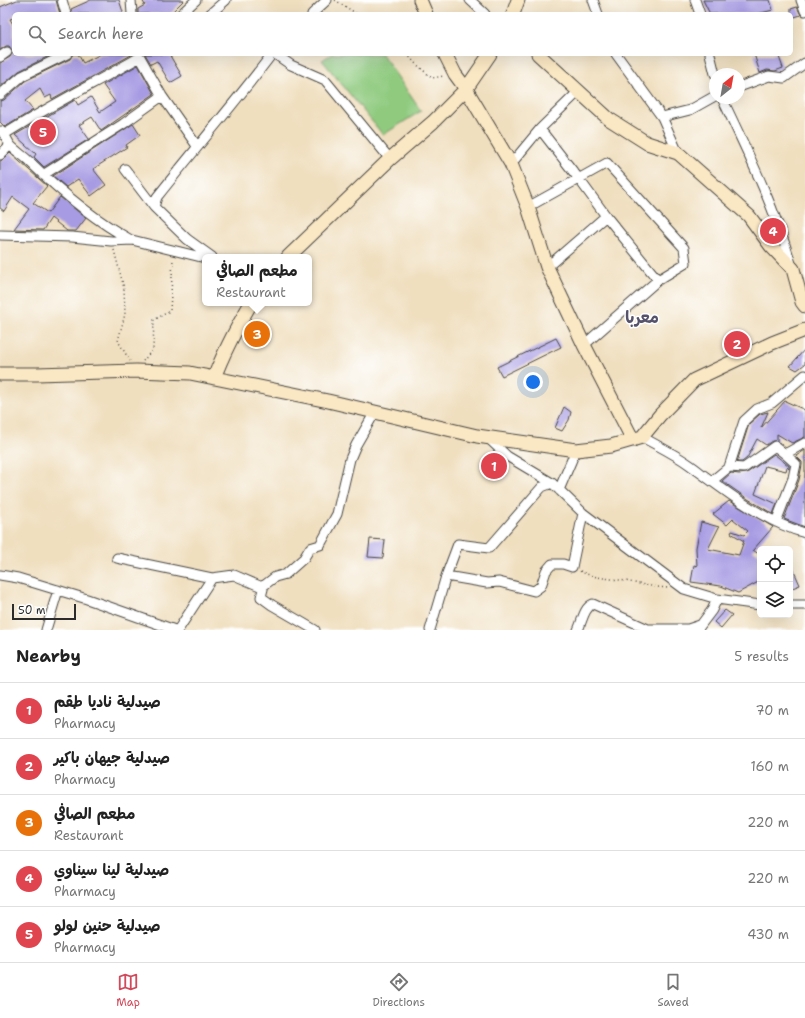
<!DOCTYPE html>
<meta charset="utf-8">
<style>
body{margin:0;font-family:"Shantell Sans","Playpen Sans Arabic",sans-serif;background:#f6f6f6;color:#222}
.controls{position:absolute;right:12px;bottom:12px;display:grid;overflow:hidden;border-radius:6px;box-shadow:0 4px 16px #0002}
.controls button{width:36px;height:36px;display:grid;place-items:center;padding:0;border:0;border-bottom:1px solid #e0e0e0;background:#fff;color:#222;font:20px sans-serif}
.compass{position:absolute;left:709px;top:68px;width:36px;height:36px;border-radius:50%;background:#fff;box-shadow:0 4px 16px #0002;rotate:31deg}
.scale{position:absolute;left:12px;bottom:10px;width:64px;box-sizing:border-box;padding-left:4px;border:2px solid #2b2b2b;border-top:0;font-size:11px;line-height:14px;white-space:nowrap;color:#2b2b2b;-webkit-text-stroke:3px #fff;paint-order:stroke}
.you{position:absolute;left:533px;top:382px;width:14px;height:14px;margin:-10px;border:3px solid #fff;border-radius:50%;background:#1a73e8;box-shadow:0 0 0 6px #1a73e833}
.badge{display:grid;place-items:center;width:26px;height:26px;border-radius:50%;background:#d1495b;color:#fff;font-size:13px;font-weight:700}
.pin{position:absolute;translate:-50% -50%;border:2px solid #fff;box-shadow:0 1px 4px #0006}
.popup{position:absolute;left:202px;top:254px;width:110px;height:52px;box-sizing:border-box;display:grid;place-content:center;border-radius:6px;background:#fff;filter:drop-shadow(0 1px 3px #0005);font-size:13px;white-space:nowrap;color:#767676}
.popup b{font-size:15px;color:#222}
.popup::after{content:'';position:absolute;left:50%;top:100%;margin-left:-8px;border:8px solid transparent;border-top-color:#fff}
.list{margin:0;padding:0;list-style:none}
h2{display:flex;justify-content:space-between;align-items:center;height:52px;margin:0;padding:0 16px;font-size:17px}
h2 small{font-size:13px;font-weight:400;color:#767676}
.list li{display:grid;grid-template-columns:26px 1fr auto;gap:12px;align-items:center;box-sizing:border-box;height:56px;padding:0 16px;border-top:1px solid #e0e0e0}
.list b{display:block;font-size:15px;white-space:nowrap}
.list p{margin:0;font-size:13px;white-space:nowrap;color:#767676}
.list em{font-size:13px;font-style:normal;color:#767676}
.icon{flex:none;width:22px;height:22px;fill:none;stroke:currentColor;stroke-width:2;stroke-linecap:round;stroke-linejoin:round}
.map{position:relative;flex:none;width:805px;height:630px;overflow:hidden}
.search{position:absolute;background:#fff;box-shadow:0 4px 16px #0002;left:12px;right:12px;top:12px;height:44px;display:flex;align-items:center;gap:10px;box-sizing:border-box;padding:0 14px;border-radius:6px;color:#767676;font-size:15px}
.sheet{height:332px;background:#fff}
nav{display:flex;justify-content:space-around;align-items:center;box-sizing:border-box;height:56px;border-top:1px solid #e0e0e0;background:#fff;font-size:11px;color:#767676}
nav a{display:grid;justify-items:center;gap:2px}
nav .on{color:#d1495b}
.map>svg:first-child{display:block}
.green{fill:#8fca7f;stroke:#5d7a55}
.building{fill:#a79be3}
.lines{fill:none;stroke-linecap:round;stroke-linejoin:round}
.street-casing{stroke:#494641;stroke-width:11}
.secondary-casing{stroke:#494641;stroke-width:15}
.path{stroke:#494641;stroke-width:1.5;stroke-dasharray:1 3;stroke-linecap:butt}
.street{stroke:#fff;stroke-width:9}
.secondary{stroke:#fae7c3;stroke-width:13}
.labels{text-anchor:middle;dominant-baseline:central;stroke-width:3;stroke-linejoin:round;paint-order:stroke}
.district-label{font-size:16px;font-weight:bold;fill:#56526b;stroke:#fff}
</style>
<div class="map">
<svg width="805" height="630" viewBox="0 0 805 630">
<rect width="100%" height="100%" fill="#fff"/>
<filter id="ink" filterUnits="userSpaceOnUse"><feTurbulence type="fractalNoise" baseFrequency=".025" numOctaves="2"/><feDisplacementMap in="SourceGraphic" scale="8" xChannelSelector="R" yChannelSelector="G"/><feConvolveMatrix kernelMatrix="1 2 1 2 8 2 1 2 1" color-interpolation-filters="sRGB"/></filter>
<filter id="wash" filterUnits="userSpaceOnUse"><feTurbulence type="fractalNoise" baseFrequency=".012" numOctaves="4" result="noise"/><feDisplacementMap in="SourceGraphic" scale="16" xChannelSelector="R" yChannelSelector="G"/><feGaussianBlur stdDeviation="0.9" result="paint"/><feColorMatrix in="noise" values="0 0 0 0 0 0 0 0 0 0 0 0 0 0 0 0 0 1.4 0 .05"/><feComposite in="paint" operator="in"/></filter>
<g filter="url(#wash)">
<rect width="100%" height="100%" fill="#f0dfbf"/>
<path class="green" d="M332,54h50l39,57 -38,24 -61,-75z"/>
<g id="blocks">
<path class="building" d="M17,0h39l4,14h-46v4l-4,1 4,7v28h39l-34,17 -19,16v-24l10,-6 3,-5 -4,-6h-3l-6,4v-43z
M91,0h28l4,12 -5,2h-46l-1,-5z
M142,0h42l-14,14h-32v-5l7,-4z
M703,0h67l3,10 -16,4h-47z
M797,7l4,8 -10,3v-9z
M73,54h5l5,9 18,-9h32l-81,45 -1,-4 -6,3 -5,-9 -15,12 8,9 -28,17 -5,-5v-21l4,-1 21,-19 45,-22z
M145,54h24l13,22 -12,7 -13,-22 -6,3z
M754,54h24l5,14 -8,3 -8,-1 -7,3z
M138,65l16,29 -53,37 -9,-14 -13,8 10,14 -45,28 -10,-10 2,-3 -21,-19 60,-35 3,5 13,-8 9,15 15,-10 -12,-17z
M133,124l7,11 -14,10 1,2 -34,22 13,16 -15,11 -13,-17 -12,8 -13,-11z
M10,153l37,33 -14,17 15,10 12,-16 26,21 -10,13h-9l-16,-13 -8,12 -29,-1 15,-20 -16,-12 -9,14 -4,-3v-47l4,-2z
M556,338l5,9 -59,29 -5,-9z
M805,349v15l-8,6 -7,-4z
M785,401l20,9v27l-13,6 -15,-9v7h-5l-6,4 -9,-6 -10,19 -5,4h-5l12,-38 11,-10 8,-2 -7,16z
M564,407l7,5 -2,8 -7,11 -7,-3z
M805,450v77l-21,-8 15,-39 3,-15v-3l-6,-6z
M774,454l15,12v3l-2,-2 -1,4 -21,-5 -10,28 22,10 -4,10 -25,-15 -26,-18 9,-8 8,1 8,-1z
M729,501l44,26 -20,23 7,5v26l-22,12 -17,-7 -30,-4 3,-17 3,1 -1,-18 5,-26 18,5 -11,22 31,6 5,-14 -13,-8 1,-2 12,4 4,-4 -15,-12 -6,6 -14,-11z
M370,539l15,1 -2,18 -15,-1z
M790,562l10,23 -10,4z
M725,610l7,5 -11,13 -7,-6z"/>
</g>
</g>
<g filter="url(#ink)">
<use href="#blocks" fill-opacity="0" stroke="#494641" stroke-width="1"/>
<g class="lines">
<defs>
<path id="street" d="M62,0l4,14
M131,0l1,14
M470,0l15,14
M593,0l5,14
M695,0l5,14
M801,0l4,11
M181,14l15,-14
M210,14l16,-14
M312,14l15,-14
M275,54l16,11 34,15 65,79
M616,54l46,63 16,36
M710,54l5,20
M0,57l7,-5
M739,87l30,-11 15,2 21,-15
M0,95l22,-19 45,-22
M722,98c26,55 53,110 70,169
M662,117l28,-7 25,-14
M540,129l39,50 27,37 -59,51
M1,131c5,4 6,10 10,15 6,6 13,10 19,16 30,29 64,58 101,78
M5,134c44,-28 90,-51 135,-77l22,39 35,50
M0,155l10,-10
M511,164l29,-35 39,-38
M125,169l29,38
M43,175l80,-51 39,-28
M528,207l79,-44 77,85 2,15 -28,17 -74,65
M606,216l52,64
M0,235l72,2 39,4 21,-1 73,18
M212,257l-25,-18 -33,-32 3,-10c38,-48 78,-94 115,-143
M642,437c16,9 33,17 48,28 34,25 74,57 115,68
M488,438l19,18 45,27 31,30 101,76 33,10 43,6
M729,467l15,-46 13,-12 15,-6 33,-28
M712,481l17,-14 15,1 31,-22 10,8 20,-11
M559,490l17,-40
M776,522l17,-44 3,-14 -11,-10
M117,558l95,20
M0,575l18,3 69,21 88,31
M446,576l41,7 12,-1 35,9 7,-5 5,-15 6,-7h11l9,3 11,-54
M264,585l-3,12 11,8 43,25
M790,605h15
M46,630l12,-40
M178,630l34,-52 22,-3 28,12 13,-10 11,-3 18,-16 6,-10 10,-3 17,-31 13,-55 6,-14 19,-33
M430,630l16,-54 12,-32 31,4 53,-61 10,-4
M578,630c4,-8 6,-23 15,-26l55,25h40l12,-4
M697,630l15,-20 5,-11"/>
<path id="secondary" d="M420,0l6,14
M513,14l5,-14
M445,54l10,20 11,15 45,75 17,43 19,60 37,78 49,95
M538,54l71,65 38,24 31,10 71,63 22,30 22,23 9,33 3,4
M288,257l102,-98 43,-37 33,-33 24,-35
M0,374h37l99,-3 54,2 138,28 149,35 99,14 35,-4 31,-9 18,-22 34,-35 78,-37 33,-13
M214,378c10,-27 23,-51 37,-75"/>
</defs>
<use href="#street" class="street-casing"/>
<use href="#secondary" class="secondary-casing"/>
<path class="path" d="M335,0l22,14
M407,54l8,9 17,15 12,-2
M114,250l10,38 1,26 -7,27 12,20
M143,361l10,-12 1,-29 16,-9 3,-52
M580,571c15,8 30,7 45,10 15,3 28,6 43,7"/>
<use href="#street" class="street"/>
<use href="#secondary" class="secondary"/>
</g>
</g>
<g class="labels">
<g class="district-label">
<text x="642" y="317">معربا</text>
</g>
</g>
</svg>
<div class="controls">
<button><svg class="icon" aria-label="locate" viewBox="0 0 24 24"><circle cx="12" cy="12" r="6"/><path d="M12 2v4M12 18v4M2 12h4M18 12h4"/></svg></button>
<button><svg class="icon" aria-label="layers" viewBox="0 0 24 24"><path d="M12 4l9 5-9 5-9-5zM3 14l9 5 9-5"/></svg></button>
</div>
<svg class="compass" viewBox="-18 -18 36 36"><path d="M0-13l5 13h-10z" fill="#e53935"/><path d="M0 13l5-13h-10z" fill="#767676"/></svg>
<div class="scale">50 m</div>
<div class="you"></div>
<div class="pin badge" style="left:494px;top:466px;background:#e0444e">1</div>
<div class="pin badge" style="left:737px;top:344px;background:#e0444e">2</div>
<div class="pin badge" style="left:257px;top:334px;background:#e8710a">3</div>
<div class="popup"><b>مطعم الصافي</b>Restaurant</div>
<div class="pin badge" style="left:773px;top:231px;background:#e0444e">4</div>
<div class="pin badge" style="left:43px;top:132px;background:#e0444e">5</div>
<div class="search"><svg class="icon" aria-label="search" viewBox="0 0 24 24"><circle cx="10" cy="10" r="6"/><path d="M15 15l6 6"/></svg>Search here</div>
</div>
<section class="sheet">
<h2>Nearby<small>5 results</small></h2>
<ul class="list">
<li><span class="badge" style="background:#e0444e">1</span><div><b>صيدلية ناديا طقم</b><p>Pharmacy</p></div><em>70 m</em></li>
<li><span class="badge" style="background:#e0444e">2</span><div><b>صيدلية جيهان باكير</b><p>Pharmacy</p></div><em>160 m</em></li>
<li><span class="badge" style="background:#e8710a">3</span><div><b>مطعم الصافي</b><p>Restaurant</p></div><em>220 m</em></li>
<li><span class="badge" style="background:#e0444e">4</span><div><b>صيدلية لينا سيناوي</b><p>Pharmacy</p></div><em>220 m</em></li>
<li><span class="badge" style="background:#e0444e">5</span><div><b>صيدلية حنين لولو</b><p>Pharmacy</p></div><em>430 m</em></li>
</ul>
</section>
<nav>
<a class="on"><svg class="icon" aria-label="map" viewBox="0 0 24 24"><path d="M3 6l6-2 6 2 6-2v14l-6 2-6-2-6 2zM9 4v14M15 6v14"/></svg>Map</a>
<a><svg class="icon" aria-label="directions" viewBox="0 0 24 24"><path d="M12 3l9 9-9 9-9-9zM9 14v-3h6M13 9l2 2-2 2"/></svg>Directions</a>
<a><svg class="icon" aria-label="saved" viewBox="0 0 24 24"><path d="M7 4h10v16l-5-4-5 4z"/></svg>Saved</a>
</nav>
